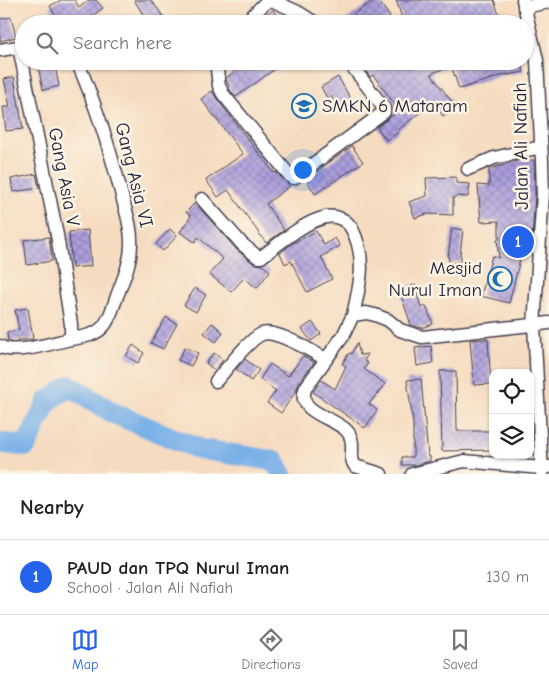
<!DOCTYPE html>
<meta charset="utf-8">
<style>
body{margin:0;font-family:"Comic Neue",sans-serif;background:#f2f2f2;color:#202124}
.controls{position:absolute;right:15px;bottom:15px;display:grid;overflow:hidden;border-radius:10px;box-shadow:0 1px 4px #0004}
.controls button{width:45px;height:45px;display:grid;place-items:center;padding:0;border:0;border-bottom:1px solid #e0e0e0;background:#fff;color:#202124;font:25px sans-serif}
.you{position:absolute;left:302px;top:169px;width:18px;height:18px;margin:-12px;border:4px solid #fff;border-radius:50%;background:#1a73e8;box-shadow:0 0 0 8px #1a73e833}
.badge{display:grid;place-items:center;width:32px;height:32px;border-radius:50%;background:#2563eb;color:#fff;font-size:16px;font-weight:700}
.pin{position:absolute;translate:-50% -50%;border:2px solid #fff;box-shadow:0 1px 5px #0006}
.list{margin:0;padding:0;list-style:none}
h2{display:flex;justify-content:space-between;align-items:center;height:65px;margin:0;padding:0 20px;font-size:21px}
h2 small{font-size:16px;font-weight:400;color:#757577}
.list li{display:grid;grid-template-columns:32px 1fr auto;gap:15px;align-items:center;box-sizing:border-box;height:75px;padding:0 20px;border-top:1px solid #e0e0e0}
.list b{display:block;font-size:19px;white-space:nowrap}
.list p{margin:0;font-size:16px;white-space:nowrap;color:#757577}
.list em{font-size:16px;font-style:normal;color:#757577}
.icon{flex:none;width:28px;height:28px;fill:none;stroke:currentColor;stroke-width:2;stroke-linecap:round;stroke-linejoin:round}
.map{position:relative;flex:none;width:549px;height:474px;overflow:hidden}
.search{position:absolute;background:#fff;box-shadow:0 1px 4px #0004;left:15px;right:15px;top:15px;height:55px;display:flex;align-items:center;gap:12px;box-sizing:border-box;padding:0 18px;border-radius:28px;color:#757577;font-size:19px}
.sheet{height:140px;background:#fff}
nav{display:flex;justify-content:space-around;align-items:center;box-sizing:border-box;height:70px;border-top:1px solid #e0e0e0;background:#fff;font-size:14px;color:#757577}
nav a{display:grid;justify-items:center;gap:2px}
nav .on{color:#2563eb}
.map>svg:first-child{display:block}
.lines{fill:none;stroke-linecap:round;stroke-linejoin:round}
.river{stroke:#79b0e8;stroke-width:21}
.building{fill:url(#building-cross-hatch)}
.minor-casing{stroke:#423e4f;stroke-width:15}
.minor{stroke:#fff;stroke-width:12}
.labels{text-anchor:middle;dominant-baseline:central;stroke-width:5;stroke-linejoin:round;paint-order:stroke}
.poi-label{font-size:19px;fill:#22223b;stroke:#fcf5e5;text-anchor:start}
.street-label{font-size:19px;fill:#22223b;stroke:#fcf5e5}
</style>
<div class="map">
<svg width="549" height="474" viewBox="0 0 549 474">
<defs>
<pattern id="building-cross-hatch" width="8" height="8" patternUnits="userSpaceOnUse" patternTransform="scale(1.25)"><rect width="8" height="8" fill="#ab9fdd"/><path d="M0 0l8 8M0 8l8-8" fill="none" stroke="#8b81b4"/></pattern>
</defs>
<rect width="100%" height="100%" fill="#fcf5e5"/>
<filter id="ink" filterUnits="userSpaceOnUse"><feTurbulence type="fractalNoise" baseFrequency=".02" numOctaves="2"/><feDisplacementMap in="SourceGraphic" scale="10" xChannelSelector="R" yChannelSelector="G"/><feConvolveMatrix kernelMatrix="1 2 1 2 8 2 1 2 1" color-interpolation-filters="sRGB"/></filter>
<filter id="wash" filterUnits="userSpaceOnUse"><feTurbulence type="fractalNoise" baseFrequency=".0096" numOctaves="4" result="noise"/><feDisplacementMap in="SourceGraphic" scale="20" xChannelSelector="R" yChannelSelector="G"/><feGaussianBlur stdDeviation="1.12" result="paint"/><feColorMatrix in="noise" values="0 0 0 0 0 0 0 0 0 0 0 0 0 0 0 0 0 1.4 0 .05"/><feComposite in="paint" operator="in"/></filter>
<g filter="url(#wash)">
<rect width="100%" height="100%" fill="#f5dbbf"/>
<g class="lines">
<path class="river" d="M0,443l26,3 22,-45 22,-15 43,27 86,36 76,12 7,13"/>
</g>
<g id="blocks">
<path class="building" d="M61,0h14l4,8 10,-8h7l7,8 -16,12 2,4h-24l-2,-4 -4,2 -9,-16z
M134,0h17l18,24h-20z
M374,0h4l12,17 -10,7h-40z
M396,0h98l8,24h-98z
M273,10l10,14h-27l6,-7z
M11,17l5,20 -16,4v-22z
M37,61h17l5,25 -16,4z
M235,61h51l-50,36 -6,-7 -4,-12 14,-10z
M358,61h163l3,11 -17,3v-1l-48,15 -8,-24 -20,9 24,32 -12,10 -11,-13 -34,27 1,2 -13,8 -9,-13 22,-17 -26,-35 -3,2z
M14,77l9,52 -17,2 -3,-24h7l-6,-28z
M338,77l17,29 -14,8 -10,-18 -4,2 -6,-11z
M212,91l5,8 57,74 2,-1 14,14 -24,18 18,26 -18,13 -38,-53 -10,7 -12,-17 37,-26 -42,-55z
M352,146l11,16 -48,32 -9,-15z
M520,160h14l1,34 -4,60 -10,1 -12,48 -28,-7 11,-40 7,2 -2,-19h2v-18l-18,1 -3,-37 11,1v-17z
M36,174l3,14 -26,4 -2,-13z
M456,177v6l14,1 -2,13 -11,-1 -4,2v17l-26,-1 -12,4 -6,-16 18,-6 -1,-18z
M195,203l42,47 16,13 9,2 8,6 -13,17 -13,-10 -13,14 -22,-18 14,-15 -25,-22 -3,5 -15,-10 11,-16 -5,-4z
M452,228l11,2 -3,24 2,7 -12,3 -2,-7z
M170,229l7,7 -14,15 -7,-7z
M88,230l3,36 -19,2 -3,-36z
M316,231l8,14 11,-7 5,8 -19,11 11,22 -25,13 -16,-31 -6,3 -5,-11 13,-10z
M49,237l3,24 -25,4 -3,-25z
M415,285l6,23 5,-2 7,18 -11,4 -11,-3 -12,-36z
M195,288l11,7 -10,17 -12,-7z
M28,308l5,31 -25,2 -1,-9 12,-2 -4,-20z
M166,317l11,7 -14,25 -12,-6z
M312,322l9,12 -10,7 -9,-12z
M212,323l11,9 -7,10 -12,-9z
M488,339l3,45 -17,1 -4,-45z
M357,343l3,12 8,-1 -4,7 4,2 -4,6 21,15 -16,20 8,6 -12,18 -52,-36 8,-12 14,9 11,-23 -4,-2 7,-11 2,1z
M133,345l11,8 -6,10 -12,-7z
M431,346l2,17 -16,3 -2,-18z
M185,347l13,6 -7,13 -13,-6z
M214,353l9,7 -9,10 -8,-7z
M303,356l11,6 -15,20 -3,9 -15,22 -14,-10 9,-12 -16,-12 10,-15 18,12z
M245,359l14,11 -8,11 -15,-12z
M440,371h16l1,60h36v19l-51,1z
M421,379l7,77h2v5l-15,4h-13v-8h11v-34l-6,-43z"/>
</g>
</g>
<g filter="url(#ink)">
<use href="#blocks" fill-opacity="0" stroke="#423e4f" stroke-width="1"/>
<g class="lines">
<defs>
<path id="minor" d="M271,0l27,12 19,12
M523,0l14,60 5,101 1,33 -9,131 8,149
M524,7l25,-5
M244,24l24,-24
M19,47l38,188 14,89v15c34,-5 35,-12 46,-43 6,-16 14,-34 14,-51 1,-17 -5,-33 -9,-49 -12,-47 -26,-91 -45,-135
M0,50l24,-4
M216,61l3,25 4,8 67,82 4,2 90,-66v-4l-36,-47
M468,169l26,-11 47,-11
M202,199l40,45 16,13h3c20,-14 40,-34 65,-40 11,-2 21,3 26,12 15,29 8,56 1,86
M0,346c13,10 55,-4 71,-7
M216,381c9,-10 34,-43 46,-47 15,-5 50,18 64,25
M381,474l-26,-8c-8,-10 3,-24 -9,-36 -13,-13 -52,-18 -40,-43l37,-51 10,-21 13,-2 9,2 13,5 12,10 22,7 127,-14
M412,474l52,-13 77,7 8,-1"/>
</defs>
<use href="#minor" class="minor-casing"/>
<use href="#minor" class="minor"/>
</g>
</g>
<defs>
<symbol id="school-ring" viewBox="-11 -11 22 22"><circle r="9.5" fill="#fcf5e5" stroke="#1f6fb2" stroke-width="1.5"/><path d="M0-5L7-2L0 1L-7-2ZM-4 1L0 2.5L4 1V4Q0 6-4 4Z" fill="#1f6fb2"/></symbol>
<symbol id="mosque-ring" viewBox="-11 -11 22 22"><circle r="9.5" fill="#fcf5e5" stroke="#1f6fb2" stroke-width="1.5"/><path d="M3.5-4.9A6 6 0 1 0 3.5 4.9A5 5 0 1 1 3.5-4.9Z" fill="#1f6fb2"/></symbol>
</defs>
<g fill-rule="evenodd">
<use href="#school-ring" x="290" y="92" width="28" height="28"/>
<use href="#mosque-ring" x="486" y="265" width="28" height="28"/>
</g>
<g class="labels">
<g class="poi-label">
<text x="322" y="106">SMKN 6 Mataram</text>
<text x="482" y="268" text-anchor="end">Mesjid<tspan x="482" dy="22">Nurul Iman</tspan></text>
</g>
<g class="street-label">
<text transform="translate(521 146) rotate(-91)">Jalan Ali Nafiah</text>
<text transform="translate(134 175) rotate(76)">Gang Asia VI</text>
<text transform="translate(64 177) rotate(79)">Gang Asia V</text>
</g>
</g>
</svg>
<div class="controls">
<button><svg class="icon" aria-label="locate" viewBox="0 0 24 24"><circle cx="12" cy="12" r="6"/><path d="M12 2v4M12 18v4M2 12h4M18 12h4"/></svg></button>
<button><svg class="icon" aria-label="layers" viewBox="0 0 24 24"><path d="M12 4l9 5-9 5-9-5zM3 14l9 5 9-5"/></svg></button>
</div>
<div class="you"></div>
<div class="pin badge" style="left:518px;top:242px">1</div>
<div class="search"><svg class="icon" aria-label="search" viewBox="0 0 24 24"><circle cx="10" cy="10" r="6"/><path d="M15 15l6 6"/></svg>Search here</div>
</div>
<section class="sheet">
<h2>Nearby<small></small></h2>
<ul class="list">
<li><span class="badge">1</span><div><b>PAUD dan TPQ Nurul Iman</b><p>School · Jalan Ali Nafiah</p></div><em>130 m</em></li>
</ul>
</section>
<nav>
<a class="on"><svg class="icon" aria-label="map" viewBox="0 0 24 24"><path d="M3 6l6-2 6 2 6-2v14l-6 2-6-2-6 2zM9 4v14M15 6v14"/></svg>Map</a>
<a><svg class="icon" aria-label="directions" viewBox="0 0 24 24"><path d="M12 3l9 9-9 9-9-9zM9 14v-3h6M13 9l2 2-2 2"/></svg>Directions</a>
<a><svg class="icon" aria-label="saved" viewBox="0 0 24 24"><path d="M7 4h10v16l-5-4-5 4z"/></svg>Saved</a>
</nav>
